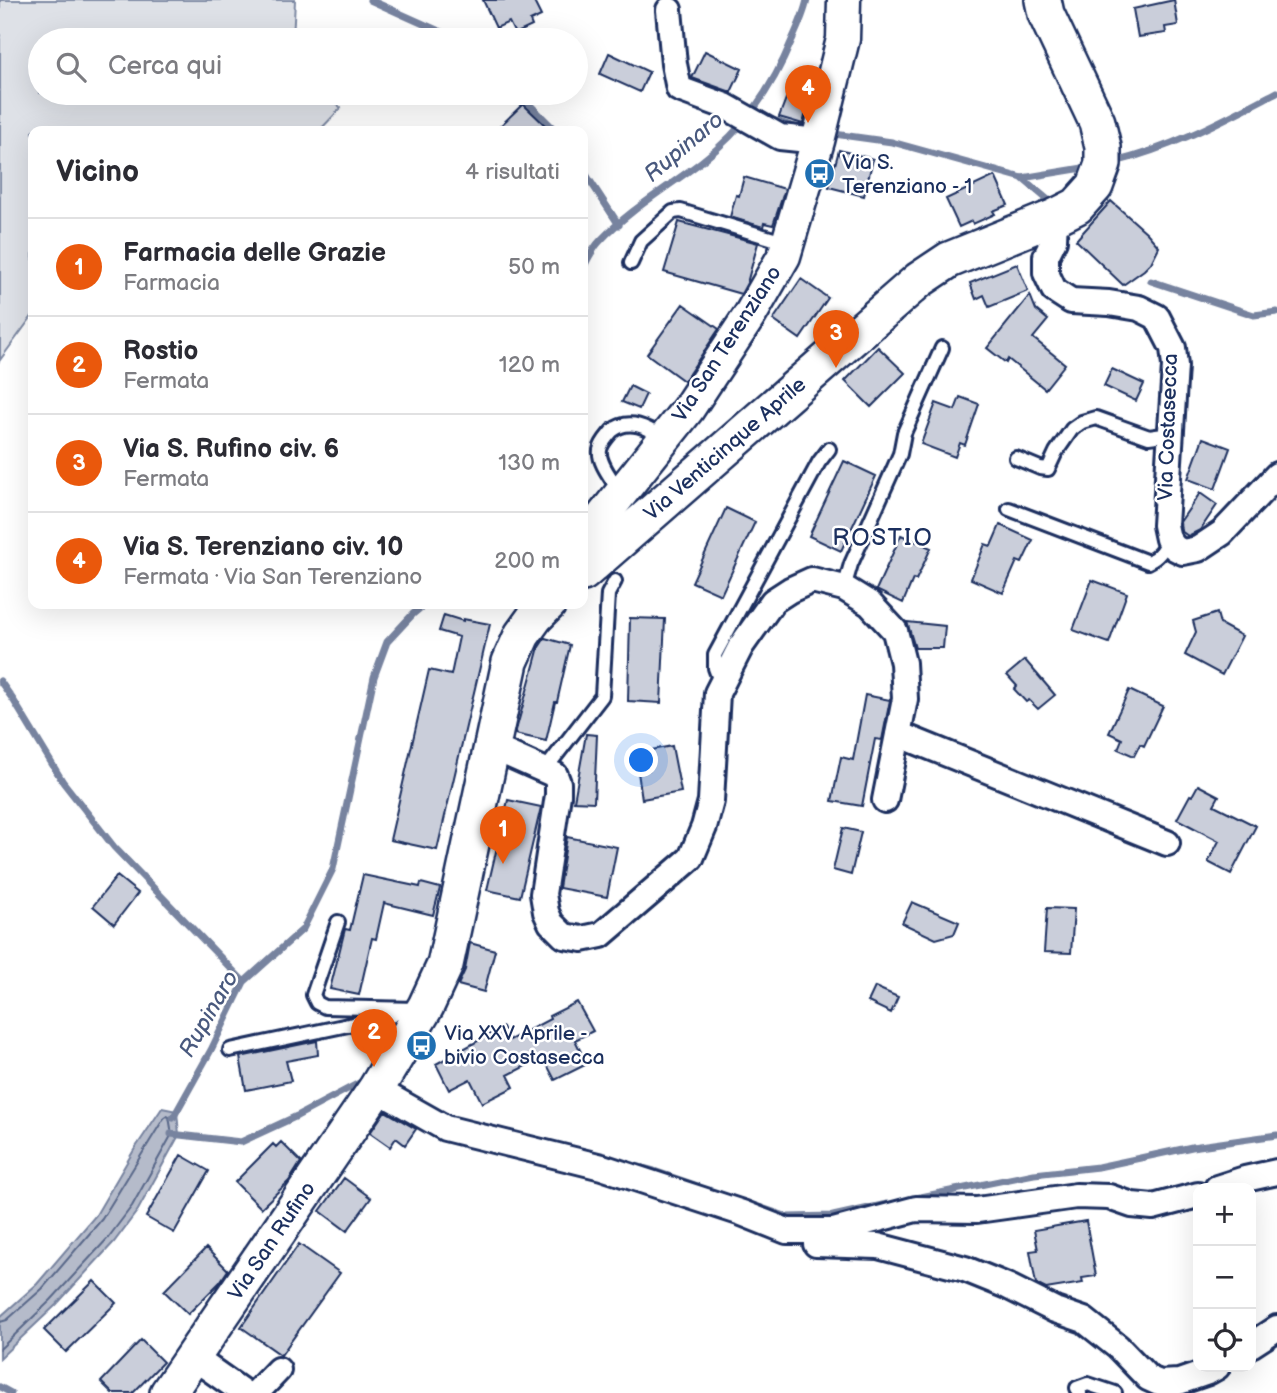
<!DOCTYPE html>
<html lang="it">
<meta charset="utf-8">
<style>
body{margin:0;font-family:"Balsamiq Sans",sans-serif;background:#f7f7f7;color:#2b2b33}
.controls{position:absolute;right:21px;bottom:21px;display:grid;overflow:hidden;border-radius:14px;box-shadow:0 7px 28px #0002}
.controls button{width:63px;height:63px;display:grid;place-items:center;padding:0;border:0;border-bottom:2px solid #e1e1e2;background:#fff;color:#2b2b33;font:35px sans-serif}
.you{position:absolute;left:642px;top:761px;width:24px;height:24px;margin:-18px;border:5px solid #fff;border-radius:50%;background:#1a73e8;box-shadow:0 0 0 10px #1a73e833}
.badge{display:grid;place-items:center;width:46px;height:46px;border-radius:50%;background:#ea580c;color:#fff;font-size:23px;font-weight:700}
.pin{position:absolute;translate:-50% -58px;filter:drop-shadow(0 2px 4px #0008)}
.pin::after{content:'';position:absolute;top:37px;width:24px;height:21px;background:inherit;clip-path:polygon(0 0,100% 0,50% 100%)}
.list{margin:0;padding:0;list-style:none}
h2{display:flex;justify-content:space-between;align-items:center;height:91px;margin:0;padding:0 28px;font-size:30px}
h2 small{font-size:23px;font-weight:400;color:#7c7c81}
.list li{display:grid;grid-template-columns:46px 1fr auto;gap:21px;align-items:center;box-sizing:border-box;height:98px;padding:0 28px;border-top:2px solid #e1e1e2}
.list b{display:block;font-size:26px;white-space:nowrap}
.list p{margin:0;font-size:23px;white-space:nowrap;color:#7c7c81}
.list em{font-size:23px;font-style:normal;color:#7c7c81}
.icon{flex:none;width:38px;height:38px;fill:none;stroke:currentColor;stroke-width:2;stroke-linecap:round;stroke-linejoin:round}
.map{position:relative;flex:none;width:1277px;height:1393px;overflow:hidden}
.search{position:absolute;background:#fff;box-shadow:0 7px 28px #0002;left:28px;top:28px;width:560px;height:77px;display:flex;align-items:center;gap:18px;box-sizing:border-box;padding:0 24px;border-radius:38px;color:#7c7c81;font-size:26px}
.panel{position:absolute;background:#fff;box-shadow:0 7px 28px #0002;left:28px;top:126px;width:560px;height:483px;border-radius:14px}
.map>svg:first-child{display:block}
.green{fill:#dee1e7;stroke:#7c88a2;stroke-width:2}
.water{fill:#b5bbca;stroke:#77839f;stroke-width:2}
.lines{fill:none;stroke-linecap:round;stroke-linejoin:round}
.shore{stroke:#596789;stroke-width:2}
.stream{stroke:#77839f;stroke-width:7}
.building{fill:#caceda;stroke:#1b2f5e;stroke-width:2}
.service-casing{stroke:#1b2f5e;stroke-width:18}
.minor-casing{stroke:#1b2f5e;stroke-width:30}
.tertiary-casing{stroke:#1b2f5e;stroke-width:37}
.secondary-casing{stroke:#1b2f5e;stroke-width:40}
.service{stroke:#fff;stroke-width:12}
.minor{stroke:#fff;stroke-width:24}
.tertiary{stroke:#fff;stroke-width:32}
.secondary{stroke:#fff;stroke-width:35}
.labels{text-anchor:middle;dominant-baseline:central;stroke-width:5;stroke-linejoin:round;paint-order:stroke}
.poi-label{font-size:21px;fill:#1b2f5e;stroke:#fff;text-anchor:start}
.street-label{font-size:21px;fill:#1b2f5e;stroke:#fff}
.water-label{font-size:23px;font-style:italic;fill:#49597e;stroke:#fff}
.quarter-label{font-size:24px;letter-spacing:2px;fill:#1b2f5e;stroke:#fff}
</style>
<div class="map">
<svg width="1277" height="1393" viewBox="0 0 1277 1393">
<rect width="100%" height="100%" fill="#fff"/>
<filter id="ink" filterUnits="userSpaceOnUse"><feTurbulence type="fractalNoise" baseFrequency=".0143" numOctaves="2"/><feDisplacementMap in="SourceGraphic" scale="14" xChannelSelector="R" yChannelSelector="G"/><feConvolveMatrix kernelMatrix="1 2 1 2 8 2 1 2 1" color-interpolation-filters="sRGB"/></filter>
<g filter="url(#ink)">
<path class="green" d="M0,0h295l-2,40h-253v53h286l15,15 -22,23h-286v184l-33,45z"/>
<path class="water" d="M162,1108l15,3 2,24 -41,75 -24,32 -58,63 -56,53v-41l37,-33 59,-69 38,-65z"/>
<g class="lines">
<path class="shore" d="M0,1322l7,-2 35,-31 60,-70 62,-101 3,-2 2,1 3,17 -40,72 -24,32 -57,62 -51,49"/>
<path class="stream" d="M370,0l78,35 7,5
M518,93l38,38
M773,120l25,8
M827,133l65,9 130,36 67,-11
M1114,162c58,-14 111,-43 163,-70
M583,170l36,55
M1022,178l32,27
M583,268c5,-9 10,-20 17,-27 29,-31 67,-53 101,-79 43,-33 70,-71 91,-122 6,-13 12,-26 15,-40
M1151,281l103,34 23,-3
M0,681l14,20 49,81 51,65 130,135
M173,1118l38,-68 33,-68 59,-53 30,-60 41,-192 13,-35 26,-28 12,-10
M171,1134l70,8 56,-26 62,-33
M639,1167l15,4 44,15
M916,1198l118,-24 64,-7 94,-20 85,-12
M759,1207l29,10 45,-1 54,-12
M0,1387l11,6"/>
</g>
<path class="building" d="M483,0h50l8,16 -11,5 2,5 -17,8 -6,-12 -13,6z
M1174,0l4,25 -13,2 1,6 -28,4 -5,-28z
M705,51l37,18 -11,23 -39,-14z
M609,53l40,19 -9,20 -40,-18z
M790,88l20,8 -7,28 -24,-7z
M523,104l28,27h-56z
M839,150l34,9 -9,37 -35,-9z
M995,176l13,29 -15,6 2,3 -22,10 -1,-3 -13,6 -13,-28z
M744,177l41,12 -12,36 -9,-2 -1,4 -33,-10 6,-22 3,1z
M1111,201l36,32 12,14 -8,16 -7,7 -21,15 -47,-45z
M679,222l79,21 -11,40 -6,11 -77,-22z
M1017,264l11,27 -39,16 -5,-12 -8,4 -6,-16z
M801,279l27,19 -28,41 -27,-19z
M1030,295l6,15 12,10 -15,18 32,26 -20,25 -37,-30 -2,4 -19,-15z
M683,304l36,25 -35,52 -37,-27z
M878,347l27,26 -34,34 -26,-26z
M1112,369l32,15 -8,17 -32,-15z
M630,386l16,8 -7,15 -17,-7z
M960,397l19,7 -14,41 -5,-2 -5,14 -34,-13 15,-41 19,7z
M1203,438l27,10 -15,41 -27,-10z
M844,461l32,15 -35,75 -32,-15z
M1200,493l17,12 -17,25 -12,6 -7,-5 -1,-9z
M726,508l29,14 -34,73 -29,-13z
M1000,525l33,15 -11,23 -5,-2 -14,32 -32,-14 14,-35 6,2z
M901,535l30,13 -15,32 -3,-1 -10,24 -27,-13z
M1092,580l35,13 -18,50 -36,-13z
M1217,613l3,11 22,12 -20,39 -37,-20 11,-23 -3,-11z
M444,615l19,6v-2l27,5 -53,226 -47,-10 39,-170 22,5 8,-38 -20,-6z
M630,618l35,1 -4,84 -33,-2z
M907,622l38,4 -2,22h-28z
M545,638l25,7 -13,57h-2l-9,39 -31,-7 24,-87z
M1025,660l30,35 -17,14 -9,-9 -3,2 -12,-13 3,-3 -10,-11z
M1129,690l34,16 -19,40 -4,-2 -6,12 -16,-7 4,-10 -13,-6z
M865,695l25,5 -8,40 -7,-1 -13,67 -30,-5 9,-44 12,3z
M586,734l11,1 -3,67 -20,-1z
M672,746l9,46 -39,7 -4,-27 11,-2 -3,-19z
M1198,785l21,11 -5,9 42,21 -25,48 -23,-12 11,-21 -42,-22 13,-24 2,1z
M508,800l33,7 -21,90 -33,-7z
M843,828l18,4 -10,43 -18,-5z
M567,837l50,10 -10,50 -48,-9z
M363,875l57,12 1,-4 19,5 -7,27 -49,-12 -8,36 -4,-1 -13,57 -29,-6 15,-60 5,1z
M117,876l21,17 -24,31 -21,-18z
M912,902l47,20 -5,12 -18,5 -34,-16z
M1047,908l27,1 -3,44 -27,-1z
M470,943l25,7 -11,42 -26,-7 7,-15z
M875,987l23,10 -7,16 -23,-11z
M577,1002l16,29 -18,9 12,24 -32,16 -12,-23 -35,18 6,12 -32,16 -12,-24 -21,11 -13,-26 67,-37 7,13 40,-21 -1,-3z
M317,1041l1,14 -32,6 5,20 -45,9 -6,-33z
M385,1111l31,18 -11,16 -9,-7 -6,9 -20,-14z
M281,1142l20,20 -12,19 -28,27 -26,-26 38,-38 3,3z
M181,1155l28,16 -35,62 -28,-16z
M344,1178l27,20 -24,33 -27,-20z
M1086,1221l10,55 -14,2 1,5 -37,6 -10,-5 -6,-33 8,-1 -4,-20z
M299,1244l41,29 -59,82 -40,-28z
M206,1248l22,22 -8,12 -32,32 -24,-23z
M94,1281l22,22 -50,49 -22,-22z
M141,1340l22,22 -30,31h-21l-11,-11z"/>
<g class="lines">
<defs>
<path id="service" d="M631,263l10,-22 32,-29 8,-1 106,32
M1016,458l24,10 8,1 8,-17 16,-23 10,-7 14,-4 53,19 22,-3
M619,491c-6,-11 -21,-28 -19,-41 1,-7 8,-14 12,-19 17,-14 36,-3 52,7
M1009,509l139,53c11,-5 15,-12 20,-23
M844,588l7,-24 49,-110 4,-21 38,-85
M721,684l-6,-16v-13l104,-193 10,-13
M544,771l58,-75 6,-102 7,-13
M338,922l-25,73 4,8 8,4 92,2
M230,1050l161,-34 6,-3
M1080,1393l-3,-5 11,-4 27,9"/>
<path id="minor" d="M669,10l5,54 5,25 46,17 55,31 38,4
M1055,217l-1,23 -8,16v17l8,17 17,11 38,2 30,5 18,9 16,31 2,18 -10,159 3,14 7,9 8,4 15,-3 24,-16 55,-58
M898,734l269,109
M492,747l63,28 3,8v12l-15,99 3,18 5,11 13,13 18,3 19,-4 90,-77 13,-31 7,-26 6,-108 24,-47 32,-45 17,-11 22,-10 32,8 26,16 25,27 8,32 2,36 -20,101
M376,1089l69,39 157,39 140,46 45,18h46l83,-22 61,1 99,-14 33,1 23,8 21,2 45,-12
M1217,1188l28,-9 32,-7
M816,1244l62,2 87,23 42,17 48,24 29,10 34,27 30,31 11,5 20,-1 29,-10 9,-5
M1251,1345l26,-17
M193,1357l51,36
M256,1393l22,-23"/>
<path id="tertiary" d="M583,538l16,-17 89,-112 62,-94 34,-59 34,-115 25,-102 1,-39"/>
<path id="secondary" d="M583,573l336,-293 30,-20 106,-43 22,-11 18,-20 8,-22v-17l-6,-25 -51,-108 -3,-14
M168,1393l208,-304 50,-83 19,-41 65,-303 12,-27 13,-18 13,-13"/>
</defs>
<use href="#service" class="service-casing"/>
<use href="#minor" class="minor-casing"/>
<use href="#tertiary" class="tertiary-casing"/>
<use href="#secondary" class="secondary-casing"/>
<use href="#service" class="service"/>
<use href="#minor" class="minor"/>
<use href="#tertiary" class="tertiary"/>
<use href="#secondary" class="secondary"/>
</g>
</g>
<defs>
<symbol id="bus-disc" viewBox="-11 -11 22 22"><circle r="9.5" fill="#1f6fb2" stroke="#fff"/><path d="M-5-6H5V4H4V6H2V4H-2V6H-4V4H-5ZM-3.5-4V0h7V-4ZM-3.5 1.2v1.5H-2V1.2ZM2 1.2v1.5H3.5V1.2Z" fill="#fff"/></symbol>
</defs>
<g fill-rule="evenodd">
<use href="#bus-disc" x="802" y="156" width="35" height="35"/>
<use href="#bus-disc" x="404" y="1028" width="35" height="35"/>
</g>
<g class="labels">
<g class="poi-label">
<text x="842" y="162">Via S.<tspan x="842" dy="24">Terenziano - 1</tspan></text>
<text x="444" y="1033">Via XXV Aprile -<tspan x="444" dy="24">bivio Costasecca</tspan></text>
</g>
<g class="street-label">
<text transform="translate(727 344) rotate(-57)">Via San Terenziano</text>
<text transform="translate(1168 427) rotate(-88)">Via Costasecca</text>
<text transform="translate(725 449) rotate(-41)">Via Venticinque Aprile</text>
<text transform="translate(272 1241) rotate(-56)">Via San Rufino</text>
</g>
<g class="water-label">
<text transform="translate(684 147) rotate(-40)">Rupinaro</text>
<text transform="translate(209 1014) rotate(-60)">Rupinaro</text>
</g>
<g class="quarter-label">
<text x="883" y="537">ROSTIO</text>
</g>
</g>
</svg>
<div class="controls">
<button>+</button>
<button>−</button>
<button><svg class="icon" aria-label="locate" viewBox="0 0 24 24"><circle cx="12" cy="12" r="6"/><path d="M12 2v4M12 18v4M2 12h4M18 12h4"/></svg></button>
</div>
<div class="you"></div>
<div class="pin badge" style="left:503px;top:864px">1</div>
<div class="pin badge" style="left:374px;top:1067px">2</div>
<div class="pin badge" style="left:836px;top:368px">3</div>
<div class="pin badge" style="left:808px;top:123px">4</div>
<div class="search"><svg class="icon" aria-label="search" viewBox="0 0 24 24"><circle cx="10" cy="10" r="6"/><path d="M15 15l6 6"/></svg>Cerca qui</div>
<section class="panel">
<h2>Vicino<small>4 risultati</small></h2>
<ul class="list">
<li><span class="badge">1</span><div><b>Farmacia delle Grazie</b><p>Farmacia</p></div><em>50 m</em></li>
<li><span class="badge">2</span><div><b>Rostio</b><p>Fermata</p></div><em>120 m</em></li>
<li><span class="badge">3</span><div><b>Via S. Rufino civ. 6</b><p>Fermata</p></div><em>130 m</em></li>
<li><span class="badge">4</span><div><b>Via S. Terenziano civ. 10</b><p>Fermata · Via San Terenziano</p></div><em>200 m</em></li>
</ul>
</section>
</div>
